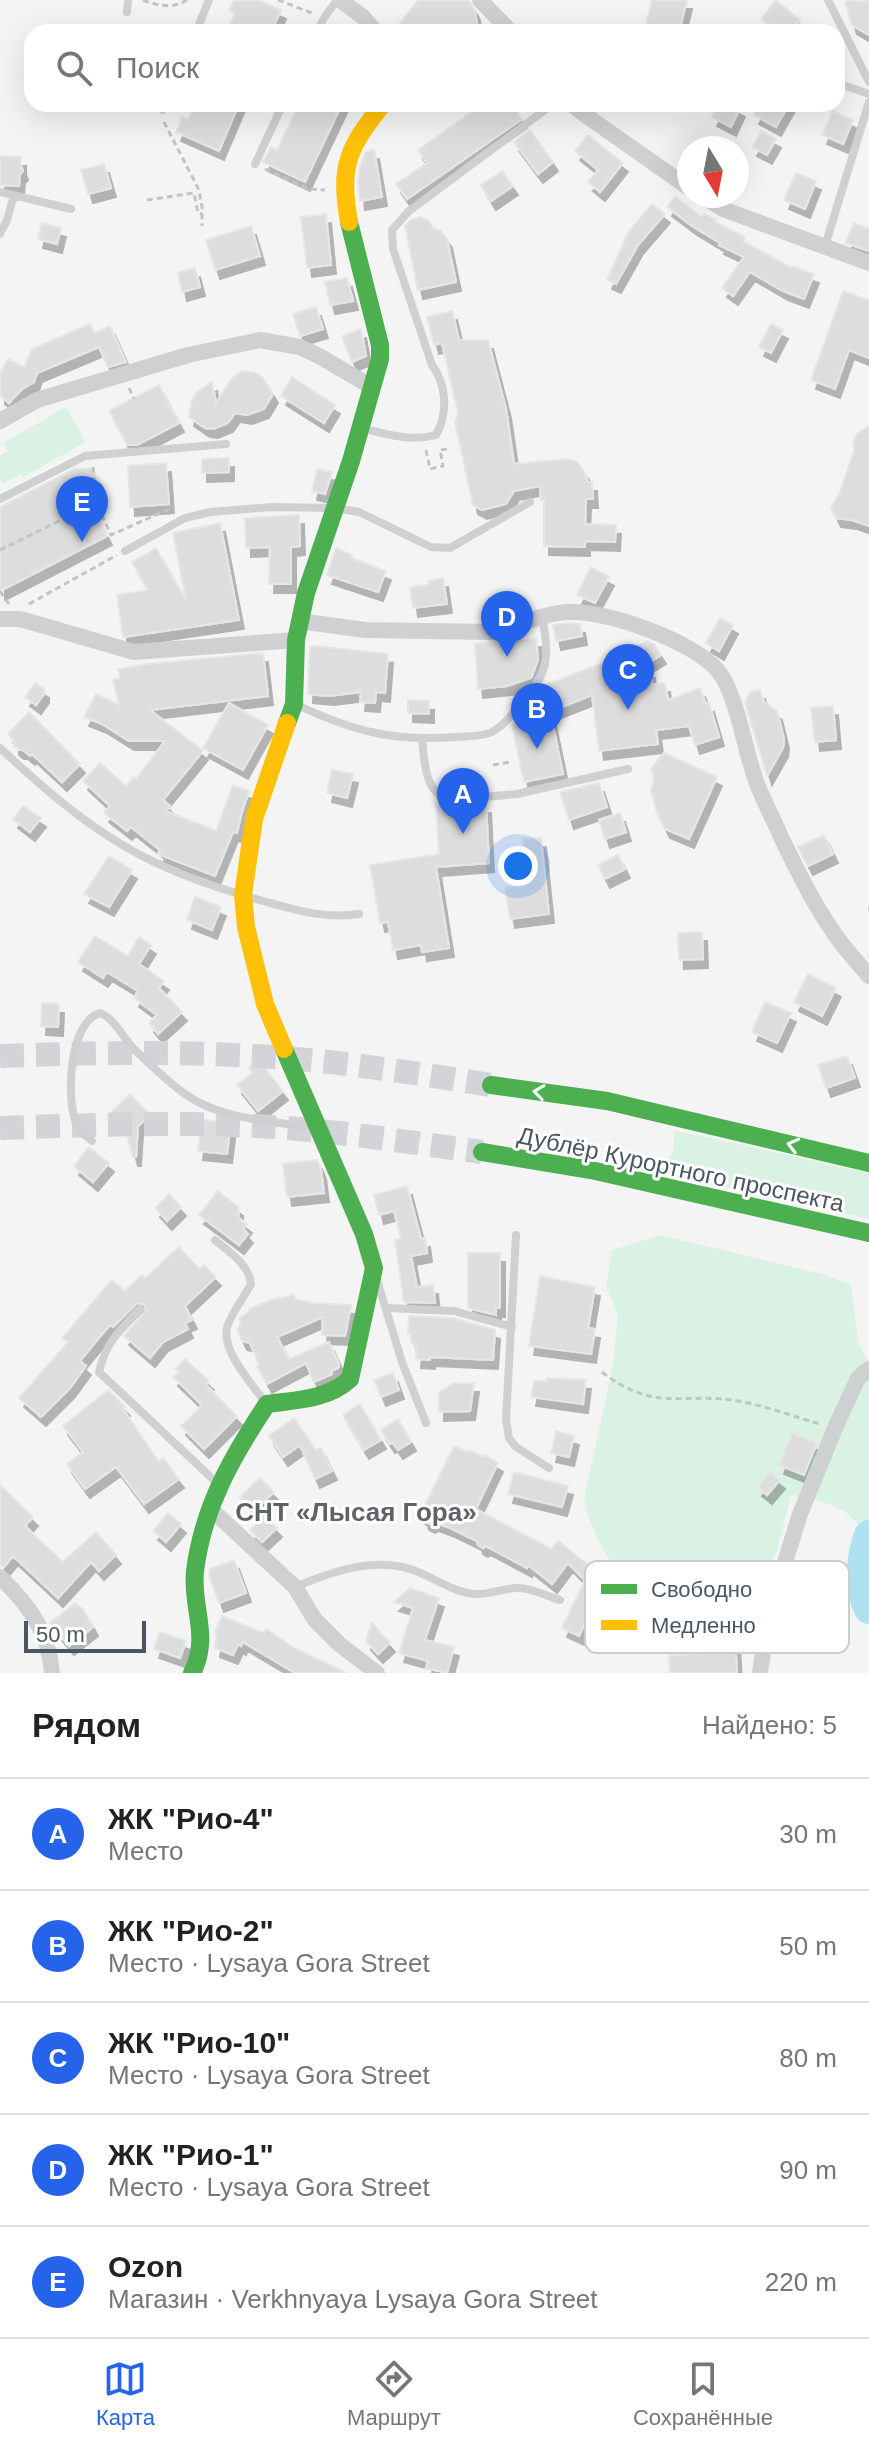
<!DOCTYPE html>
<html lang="ru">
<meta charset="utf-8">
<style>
body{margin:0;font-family:Helvetica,sans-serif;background:#f2f2f2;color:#222}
.compass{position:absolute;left:677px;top:136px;width:72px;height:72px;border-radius:50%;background:#fff;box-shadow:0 8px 32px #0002;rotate:170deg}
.scale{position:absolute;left:24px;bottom:20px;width:122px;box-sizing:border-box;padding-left:8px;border:4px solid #4a5661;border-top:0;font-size:22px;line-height:28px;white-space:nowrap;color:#4a5661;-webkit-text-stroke:6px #fff;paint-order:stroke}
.you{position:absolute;left:518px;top:866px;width:28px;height:28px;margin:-20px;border:6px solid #fff;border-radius:50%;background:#1a73e8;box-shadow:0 0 0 12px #1a73e833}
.badge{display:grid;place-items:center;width:52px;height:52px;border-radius:50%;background:#2563eb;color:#fff;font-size:26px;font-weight:700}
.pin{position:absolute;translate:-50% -66px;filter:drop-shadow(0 2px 4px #0008)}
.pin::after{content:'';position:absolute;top:42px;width:28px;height:24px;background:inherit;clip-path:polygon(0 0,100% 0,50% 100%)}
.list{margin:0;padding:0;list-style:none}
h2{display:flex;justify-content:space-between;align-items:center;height:104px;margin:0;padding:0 32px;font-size:34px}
h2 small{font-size:26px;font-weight:400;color:#767676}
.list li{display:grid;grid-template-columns:52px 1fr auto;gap:24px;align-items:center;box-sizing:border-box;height:112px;padding:0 32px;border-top:2px solid #e0e0e0}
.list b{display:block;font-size:30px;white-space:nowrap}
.list p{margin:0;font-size:26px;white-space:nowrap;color:#767676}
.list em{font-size:26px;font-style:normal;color:#767676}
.icon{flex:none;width:44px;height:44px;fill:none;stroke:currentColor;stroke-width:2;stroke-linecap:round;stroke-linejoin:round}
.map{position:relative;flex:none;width:869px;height:1673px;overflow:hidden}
.search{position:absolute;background:#fff;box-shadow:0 8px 32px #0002;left:24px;right:24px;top:24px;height:88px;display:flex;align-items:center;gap:20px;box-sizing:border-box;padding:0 28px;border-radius:24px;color:#767676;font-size:30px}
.sheet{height:664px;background:#fff}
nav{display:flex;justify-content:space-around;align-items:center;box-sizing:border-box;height:112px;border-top:2px solid #e0e0e0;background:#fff;font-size:22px;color:#767676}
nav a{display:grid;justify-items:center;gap:4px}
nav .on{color:#2563eb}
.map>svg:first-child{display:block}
.green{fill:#d9f2e3}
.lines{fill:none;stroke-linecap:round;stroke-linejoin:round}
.river{stroke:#aee2f0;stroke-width:30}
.building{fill:#ddddde;stroke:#e5e6e7;stroke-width:2;filter:url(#shadow)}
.primary-tunnel{stroke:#d2d4d7;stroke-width:24;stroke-dasharray:24 12;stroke-linecap:butt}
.path{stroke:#bcc7c4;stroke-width:3;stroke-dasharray:6 4;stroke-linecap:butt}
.lane{stroke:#ced0d2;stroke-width:8}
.street{stroke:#ced0d2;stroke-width:16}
.fast{stroke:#4caf50;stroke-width:18}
.slow{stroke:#ffc107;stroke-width:18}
.oneway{stroke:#f6fbf6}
.labels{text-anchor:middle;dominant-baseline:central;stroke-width:6;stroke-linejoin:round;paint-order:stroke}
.street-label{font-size:24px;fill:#4a5661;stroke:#fff}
.neighbourhood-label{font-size:26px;font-weight:bold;fill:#5f6368;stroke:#fff}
.key{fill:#fff;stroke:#c9ccd0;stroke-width:2}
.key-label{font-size:22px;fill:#4a5661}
</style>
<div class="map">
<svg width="869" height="1673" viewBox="0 0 869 1673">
<defs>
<filter id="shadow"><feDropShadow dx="5" dy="9" stdDeviation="0" flood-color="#0004"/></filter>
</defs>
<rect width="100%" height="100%" fill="#f4f4f4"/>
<path class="green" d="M66,407l20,35 -63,35 -2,-3 -19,10 -2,-4v-24l8,-5 -5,-8z
M674,1130l195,43v46l-205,-46 10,-26z
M660,1235l163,39 28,11 7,57 11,20v191c-3,-8 -5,-18 -9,-25 -15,-24 -43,-28 -69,-33l-15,59 -12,19c-25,8 -46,9 -71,14 -21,5 -31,15 -56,15 -20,-31 -47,-66 -53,-103l29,-134 5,-50 -12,-28 6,-37z"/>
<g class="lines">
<path class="river" d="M869,1535c-8,21 -11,55 0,74"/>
</g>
<path class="building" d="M234,0h24l23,10 -10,22h-44l8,-19 -6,-3z
M418,0h51l6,11 3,21h-85z
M652,0h35l-8,32 -33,-8z
M776,0l24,20 -9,12h-13l-17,-13z
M851,0l7,2 11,-2v35l-17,-10 -7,-23z
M195,104h44l-20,47 -43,-19 6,-15 6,3z
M299,104h43l-37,78 -42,-20 8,-15 6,3z
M483,104h28l11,15 -115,80 -11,-15 31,-21 -9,-13z
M719,104h13l8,4 -9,19 -19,-10z
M760,104h29l-13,23 -22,-12z
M833,111l20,9 -10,24 -21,-9z
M530,130l23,32 -15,12 -24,-32z
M761,131l15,8 -9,16 -15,-8z
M588,135l35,28 -23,29 -12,-10 10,-12 -23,-19z
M374,150l8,47 -22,4 -2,-20 2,-15 6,-15z
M0,156l21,1v8l2,6 -3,3 -1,12 -19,-1z
M104,164l7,24 -23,6 -7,-24z
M502,171l11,15 -22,15 -10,-16z
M796,173l20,8 -11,28 -21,-9z
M675,196l27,21 2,-3 12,6 -1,2 30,15 -2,4 49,27v-2l22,8 -10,25 -21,-8 -33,-19 -17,24 -11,-8 22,-31 -25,-12 1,-2 -28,-17 -25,-19z
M652,204l13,10 -27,31 -22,39 -9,-4 22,-49z
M326,214l5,51 -24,3 -6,-51z
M420,217l8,3 5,8 8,3 6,8 9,43 -38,8 -13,-64 6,-6z
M42,223l19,5 -4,16 -19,-5z
M854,223l15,6v22l-24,-8z
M251,226l9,30 -45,14 -9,-30z
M195,268l5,19 -18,5 -4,-19z
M347,278l6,23 -23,4 -5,-23z
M843,291l26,9v58l-20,-8 -14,39 -24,-9z
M316,307l7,22 -23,7 -7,-22z
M452,311l7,29h29l18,69 8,55 52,-5 10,2 8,10 4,11h4l1,17h-7l-1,25 31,1 -1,17 -30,-1v6l-41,-1v-46h-3l-1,-14 -26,5 -8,13 -24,6 -9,-5 -18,-83 3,-8 -16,-71 -8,2 -7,-28z
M90,324l4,9 16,-7 16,36 -18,5 -9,-20 -62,26 -3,9 -12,7 -13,14 -9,-8v-22l8,-14 16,8 8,-18z
M771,324l12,6 -12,23 -12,-6z
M361,329l5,27 -14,6 -10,-26z
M242,371l14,2 7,5 10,16 -9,15 -17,6 -12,-2 -7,10 -15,6 -8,-1 -16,-11 3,-17 5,-8 15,-10 4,21 16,-25z
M292,377l43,28 -11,18 -43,-27z
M159,385l20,38 -42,22h-10l-18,-34z
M869,426v100l-17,-6 -16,-2 -5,-11 9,-15 14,-41v-11l3,-6z
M229,458v14l-27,1v-14z
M166,463l3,41 -39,3 -2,-41z
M92,468l8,15 -4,2 2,5 -12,6 21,40 -107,55v-84l74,-38z
M317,469l15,3 -7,22 -13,-3z
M299,515l1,31 -9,1v37h-22l1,-37 -24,1 -1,-30z
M220,523l19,97 -116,17 -6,-42 31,-5 -16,-28 24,-14 30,52 -13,-67z
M336,548l16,7 -1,3 35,13 -8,21 -51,-17z
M591,567l18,10 -14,26 -18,-8z
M443,578l4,26 -34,4 -3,-21 19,-2 -1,-4z
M720,618l13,7 -14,26 -13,-8z
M569,623l11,1 2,12 -26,5 -3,-16z
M536,638l2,22 -7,18 -24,8 -29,3 -3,-45z
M647,641l7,3 7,11 -18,11 -10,-17z
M316,646l72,8 -3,39 -9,-1 -1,11 -15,-1 1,-10 -32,4 -21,-2 2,-47z
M263,653l5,43 -118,14 53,41 -40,49 7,6 -4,5 50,20 17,-46 16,6 -8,24 -4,18 -4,-1 -18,44 -57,-22 2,-4 -29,-23 -4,4 -23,-18 6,-7 -27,-25 17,-18 26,23 8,-9 2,2 29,-38h-36l-27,-17 -18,-7 12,-23 23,11 -6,-25 7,-2 -2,-9 29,-5z
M607,661l5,12 38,-4 2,16 13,-2 3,17 32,-12 6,16 3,-1 10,34 -24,8 -6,-19 -33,4 2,14 -59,7 -7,-56 -43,17 -9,-22 3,-4z
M35,683l9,6v5l-8,11 -11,-8z
M760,690l4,12 13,9 7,28 -1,9 -16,28 -22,-74 5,-10z
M408,700l21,1v13l-21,-1z
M229,703l39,22 -25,45 -40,-22z
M833,706l3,34 -21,2 -4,-34z
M29,712l51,52 -18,18 -30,-28 -2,2 -7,-6h-4l-5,-4v-5l-6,-7z
M551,716l12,58 -39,8 -12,-57z
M664,753l53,24 -28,62 -24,-10 -8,-16 -6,-23 3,-11 -3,-11z
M332,770l21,4 -6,24 -20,-5z
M599,783l8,24 -38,13 -9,-28z
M436,804l14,3 36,-3 3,59 -53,4 13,81 -27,4 -1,-7 -28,5 -5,-28 -8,1 -10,-58 69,-11z
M23,806l18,12 -11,14 -17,-13z
M620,813l6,19 -21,7 -6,-19z
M824,835l9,19 -25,12 -10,-19z
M541,838l8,76 -39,5 -5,-31 14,-2v-3l8,-1 -4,-43z
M618,855l7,14 -20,10 -7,-14z
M109,856l23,14 -23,37 -25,-13z
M195,897l26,10 -9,23 -25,-10z
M702,932l1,27 -24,1 -1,-27z
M95,936l33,20 11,-19 12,8 -12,19 25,17 -5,7 23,24 -24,22 -9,-11 8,-8 -23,-17 4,-7 -31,-19 -4,6 -25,-16z
M808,974l28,14 -14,28 -28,-14z
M765,1002l26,11 -14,30 -25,-11z
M42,1003l17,1 -1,23 -17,-1z
M847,1056l8,22 -29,10 -8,-23z
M259,1061l24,30 -25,20 -21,-26 15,-12 -3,-5z
M130,1094l20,21 -12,11 -2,31h-3l-8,-30 -14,-15z
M202,1120l29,3 -4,31 -29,-3z
M89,1147l20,16 -16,19 -19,-16z
M317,1160l4,10 3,23 -37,4 -4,-33z
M407,1186l14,53 4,-1 2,15 -16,3 6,31 16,-2 2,18 -31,-1 -9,-62 6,-1 -7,-28 -15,4 -5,-20z
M218,1191l20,16 1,11 8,6 -4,5 5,5 -9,11 -40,-30z
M169,1194l12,13 -14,14 -12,-13z
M179,1247l20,22 5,-4 12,12 -31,29 7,14 -7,3 3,6 -25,13 -13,16 -26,-22 22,-25 -1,-6 -8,-2 -24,24 -3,-2 -8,9 -22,27 6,5 -16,22 -29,29 -22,-19 49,-56 -6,-4 50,-58 13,11 17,-16 3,3z
M468,1253h32v55h-4v7l-28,-7z
M540,1276l55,11 -7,41 7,1 -4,25 -62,-8z
M293,1294l3,5 15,4 40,2 -6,31 -23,-1 1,-18 -46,20 12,22 40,-17 10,22 -1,4 -7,3 1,3 -18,8 -8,-19 -39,21 -10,-18 2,-1 -9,-22 -8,-2 -5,-11 4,-8 -2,-4 11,-7 -1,-2 30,-12 1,2z
M409,1316l44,2 42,12 -2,30 -63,-3v3l-14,-1 1,-12h-3v-6h-3v-8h-3z
M185,1359l24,22 -3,4 31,31 -33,33 -23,-23 21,-21 -29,-28 6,-6 -3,-2z
M393,1373l6,17 -18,7 -7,-17z
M547,1378l39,2 -3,24 -52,-7 3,-16h13z
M454,1383h20l-4,28 -31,1v-19z
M108,1390l17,17 -2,2 36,53 4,-4 16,21 -35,25 -28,-37 -31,22 -18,-25 16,-12 -20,-26z
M360,1404l21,36 -17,10 -21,-35z
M294,1418l22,32 5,-2 11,23 -17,8 -15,-34 -17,12 -14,-21z
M398,1419l13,23 -13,8 -5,-7 -3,1 -9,-14z
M556,1431l18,5 -5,21 -18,-4z
M792,1433l25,10 -13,32 -25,-10z
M454,1446l13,6 1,-2 16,7 1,-2 13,8 -22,46 75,40 7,-8 34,27 3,-3 17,17 -15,16 -18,38 -17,-8 23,-48 -17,-17 -16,21 -24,-19 -1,3 -41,-22 -3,2 -5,-3 -1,-4 -27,-13 -16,-6 -4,2 -6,-3 -1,-4 -3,-2z
M514,1472l54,14 -6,21 -54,-13z
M770,1472l10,8 -13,15 -10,-8z
M260,1478l14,14 -20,19 -14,-14z
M0,1485l33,32 -8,9 38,36 33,-30 20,23 -17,16 -8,-9 -33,36 -45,-42 -9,11 -4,-1z
M168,1513l13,11 -15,18 -13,-11z
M265,1516l12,12 -15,14 -12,-12z
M234,1560l12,33 -27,10 -10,-28 1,-6z
M732,1586l5,87h-67l-1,-17 45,-4 -4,-64z
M410,1588l29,10 -14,42 29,7 -7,26 -21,-5 2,-7 -29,-8 14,-45 -19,-6z
M75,1603l8,6 10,18 -24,19 -19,-23z
M222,1616l42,17 2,-4 30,20 51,24h-52l-52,-31 -2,4 -3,-2 -5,11 -18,-7 2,-12 -2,-4z
M372,1623l18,20 -12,11 -12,-13z
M160,1632l26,9 -6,17 -26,-9z"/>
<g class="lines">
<path class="primary-tunnel" d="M0,1056c85,-3 170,-5 256,0 79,4 157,17 235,29
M0,1128c86,-3 172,-6 257,-2 75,4 151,16 225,26"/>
<path class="path" d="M143,0c15,6 30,9 44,0
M278,0l34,13
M164,122l35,68 3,17v19
M265,169l44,20 16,1
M147,200l47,-7 4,20 4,1
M129,388l5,11
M426,450l4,19 13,-3 -3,-16 8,-1
M93,467l3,36
M0,550l96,-47 15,32 58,-26 5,1
M0,591l9,13
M29,604l88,-49
M493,765l17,-3
M868,909h1
M602,1372c55,43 84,18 141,30 26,5 52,15 77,22"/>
<path class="lane" d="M828,0l41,82
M127,12l1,-12
M196,32l13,-32
M317,32l7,-14 13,-18
M837,83l32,11
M163,110l2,-6
M255,164l28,-60
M0,192l71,17
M0,234l7,-14 7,-25
M825,246l44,-144
M361,428c25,6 50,14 75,7 12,-21 11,-50 -4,-70l-39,-116 -1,-19 17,-19 144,-107
M0,499l85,-43 141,-12
M125,551l60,-33 25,-6 61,-5 64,1 24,4 72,35 19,1 80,-46
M295,704c57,27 98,38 161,33 11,-1 26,0 36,-5 11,-6 19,-16 27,-26 30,-34 31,-46 23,-90
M422,740c3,23 2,51 27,60l68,-6 111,-25
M0,748c39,36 79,72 126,99 42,25 90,41 137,54 33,9 61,18 96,13
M92,1141c-6,-5 -13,-10 -16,-18 -10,-26 -7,-101 24,-110 16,6 25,29 38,40 15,14 30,29 47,41 35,26 89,27 131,34
M516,1235l-10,184 3,19 7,9 33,21
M215,1240c14,12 34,24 36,44 -6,12 -21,31 -24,44 -6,23 27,58 39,76
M377,1280l25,82 24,61
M386,1308l68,3 58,16
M140,1309c-21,22 -34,33 -41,63l117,110
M295,1587c36,-15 77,-30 115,-18 22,7 42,23 65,25 14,1 28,-6 43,-6 14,0 29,8 42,12"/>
<path class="street" d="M340,0l23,17 13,15
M480,0l31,32
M572,104l9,8 108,76
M702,196l21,13 146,54
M0,421l37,-21 151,-45 72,-15 40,7 19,9 53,31
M0,619h20l14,4 100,29 162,-12
M299,621l66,9 127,2c26,-5 50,-19 77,-20 37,-2 127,30 150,60 18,23 26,80 37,109 7,19 17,37 25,56 16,33 32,66 53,96 10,15 23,29 35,43
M212,1510l83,77 20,33 24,24 38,29
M0,1577c29,28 49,55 52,96
M760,1673l7,-53 33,-106 35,-86 23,-50 11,-9"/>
<path class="fast" d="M287,723l7,-19 2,-64 10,-47 45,-132 29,-102v-14l-31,-123
M491,1085l116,16 262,62
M482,1152l109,18 278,63
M192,1673c19,-37 -1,-65 3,-102 8,-64 37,-114 72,-167 29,-4 60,-4 83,-25l24,-111 -10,-34 -80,-185"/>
<path class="slow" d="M349,222c-10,-57 -1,-74 34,-118
M284,1049l-19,-45 -19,-77 -3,-32 11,-76 33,-96"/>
</g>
<defs><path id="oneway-chevron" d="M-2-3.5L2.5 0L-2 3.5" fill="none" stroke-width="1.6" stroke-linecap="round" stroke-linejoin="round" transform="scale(2)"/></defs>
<g class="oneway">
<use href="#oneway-chevron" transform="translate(539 1092) rotate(-172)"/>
<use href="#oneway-chevron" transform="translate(793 1145) rotate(-166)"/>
</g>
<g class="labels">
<g class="street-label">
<text transform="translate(681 1169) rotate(12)">Дублёр Курортного проспекта</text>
</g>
<g class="neighbourhood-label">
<text x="356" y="1512">СНТ «Лысая Гора»</text>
</g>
</g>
<rect x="585" y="1561" width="264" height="92" rx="12" class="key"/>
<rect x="601" y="1584" width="36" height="10" fill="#4caf50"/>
<rect x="601" y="1620" width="36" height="10" fill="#ffc107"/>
<g class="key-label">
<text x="651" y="1597">Свободно</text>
<text x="651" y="1633">Медленно</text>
</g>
</svg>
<svg class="compass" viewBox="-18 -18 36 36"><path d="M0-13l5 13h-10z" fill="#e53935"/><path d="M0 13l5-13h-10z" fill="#767676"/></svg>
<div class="scale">50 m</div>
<div class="you"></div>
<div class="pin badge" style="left:463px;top:834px">A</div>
<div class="pin badge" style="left:537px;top:749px">B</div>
<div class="pin badge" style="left:628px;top:710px">C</div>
<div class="pin badge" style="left:507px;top:657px">D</div>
<div class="pin badge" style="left:82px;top:542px">E</div>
<div class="search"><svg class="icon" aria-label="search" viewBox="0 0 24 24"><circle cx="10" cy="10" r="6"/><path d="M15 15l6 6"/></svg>Поиск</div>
</div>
<section class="sheet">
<h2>Рядом<small>Найдено: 5</small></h2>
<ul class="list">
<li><span class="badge">A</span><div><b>ЖК &quot;Рио-4&quot;</b><p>Место</p></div><em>30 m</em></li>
<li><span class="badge">B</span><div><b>ЖК &quot;Рио-2&quot;</b><p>Место · Lysaya Gora Street</p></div><em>50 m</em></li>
<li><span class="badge">C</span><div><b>ЖК &quot;Рио-10&quot;</b><p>Место · Lysaya Gora Street</p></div><em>80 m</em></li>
<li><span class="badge">D</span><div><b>ЖК &quot;Рио-1&quot;</b><p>Место · Lysaya Gora Street</p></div><em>90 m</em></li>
<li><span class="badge">E</span><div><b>Ozon</b><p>Магазин · Verkhnyaya Lysaya Gora Street</p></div><em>220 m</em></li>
</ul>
</section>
<nav>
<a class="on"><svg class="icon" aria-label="map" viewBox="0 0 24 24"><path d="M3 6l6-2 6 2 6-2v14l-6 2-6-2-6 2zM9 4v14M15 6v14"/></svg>Карта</a>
<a><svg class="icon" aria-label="directions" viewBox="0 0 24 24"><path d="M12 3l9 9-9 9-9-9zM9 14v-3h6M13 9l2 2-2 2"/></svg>Маршрут</a>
<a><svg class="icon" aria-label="saved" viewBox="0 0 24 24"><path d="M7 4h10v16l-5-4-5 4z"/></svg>Сохранённые</a>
</nav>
